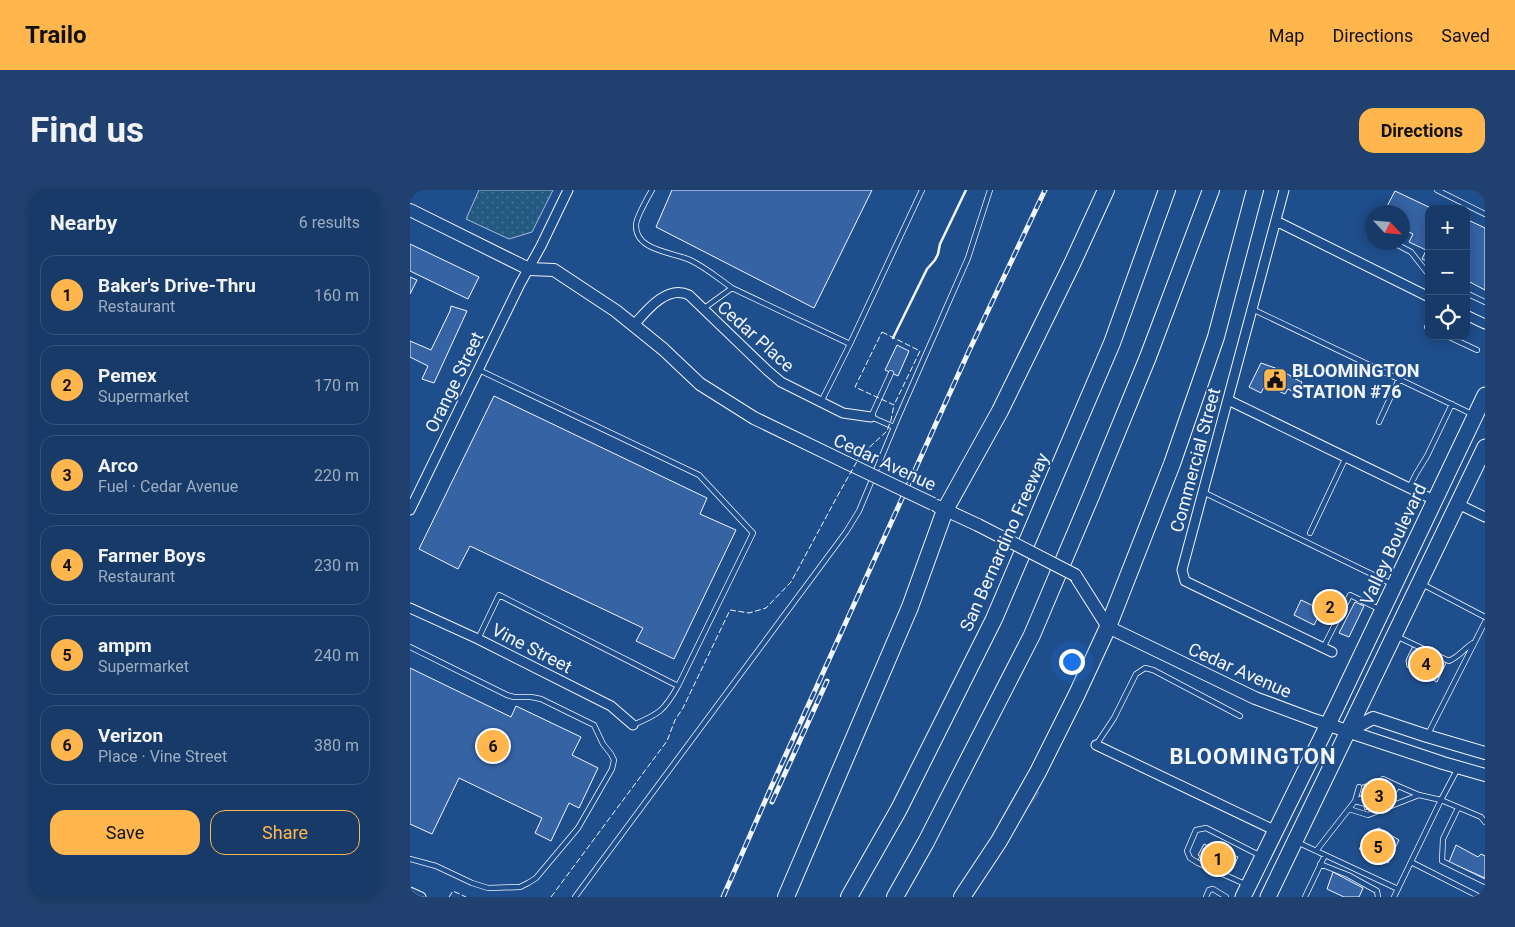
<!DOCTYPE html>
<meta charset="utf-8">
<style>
body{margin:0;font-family:Roboto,sans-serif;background:#20416f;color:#f1f3f6}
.controls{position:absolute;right:15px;top:15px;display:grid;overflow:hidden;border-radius:10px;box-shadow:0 2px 12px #0003}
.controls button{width:45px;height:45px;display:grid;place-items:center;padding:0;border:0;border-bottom:1px solid #36547d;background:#173a69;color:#f1f3f6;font:25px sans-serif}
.compass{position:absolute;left:955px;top:15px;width:45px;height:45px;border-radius:50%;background:#173a69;box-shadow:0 2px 12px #0003;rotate:116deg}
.you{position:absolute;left:661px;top:471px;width:18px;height:18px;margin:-12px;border:4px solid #fff;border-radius:50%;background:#1a73e8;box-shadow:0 0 0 8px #1a73e833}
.badge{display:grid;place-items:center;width:32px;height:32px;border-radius:50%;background:#ffb74d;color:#111;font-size:16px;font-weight:700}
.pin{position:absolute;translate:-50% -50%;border:2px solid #fff;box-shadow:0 1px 5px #0006}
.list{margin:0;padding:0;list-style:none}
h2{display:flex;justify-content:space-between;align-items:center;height:65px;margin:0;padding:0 20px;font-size:21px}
h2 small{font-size:16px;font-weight:400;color:#9eadc0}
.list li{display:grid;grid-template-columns:32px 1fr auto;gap:15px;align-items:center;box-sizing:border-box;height:80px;margin:0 10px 10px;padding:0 10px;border:1px solid #36547d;border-radius:15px}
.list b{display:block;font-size:19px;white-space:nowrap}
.list p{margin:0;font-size:16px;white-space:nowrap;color:#9eadc0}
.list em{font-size:16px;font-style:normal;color:#9eadc0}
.actions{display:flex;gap:10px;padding:15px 20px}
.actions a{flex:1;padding:11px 0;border:1px solid #ffb74d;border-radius:15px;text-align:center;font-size:18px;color:#ffb74d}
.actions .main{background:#ffb74d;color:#111}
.icon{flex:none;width:28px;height:28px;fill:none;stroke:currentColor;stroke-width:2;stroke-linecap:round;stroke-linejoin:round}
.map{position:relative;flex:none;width:1075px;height:707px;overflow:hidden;border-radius:15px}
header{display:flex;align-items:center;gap:30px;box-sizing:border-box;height:70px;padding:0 25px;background:#ffb74d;color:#111}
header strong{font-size:24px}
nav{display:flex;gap:28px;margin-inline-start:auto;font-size:18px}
.intro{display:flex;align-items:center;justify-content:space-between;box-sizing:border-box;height:120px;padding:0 30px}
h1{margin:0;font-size:35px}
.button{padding:12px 22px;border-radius:15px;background:#ffb74d;color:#111;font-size:18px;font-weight:700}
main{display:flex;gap:30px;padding:0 30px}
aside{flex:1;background:#173a69;border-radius:15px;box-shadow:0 2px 12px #0003}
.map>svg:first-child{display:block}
.grass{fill:url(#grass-dots);stroke:#a8bbd7}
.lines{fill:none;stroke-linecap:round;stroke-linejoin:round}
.stream{stroke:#3b69a3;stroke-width:3}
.building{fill:#3563a3;stroke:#f2f6ff}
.lane-casing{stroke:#f2f6ff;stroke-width:6}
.street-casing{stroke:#f2f6ff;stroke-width:11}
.secondary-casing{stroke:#f2f6ff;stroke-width:14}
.primary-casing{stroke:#f2f6ff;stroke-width:17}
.highway-casing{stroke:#f2f6ff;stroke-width:18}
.lane{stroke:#1f4e8c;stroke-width:4.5}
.street{stroke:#1f4e8c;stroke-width:9}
.secondary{stroke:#1f4e8c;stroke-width:12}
.primary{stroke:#1f4e8c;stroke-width:15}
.highway{stroke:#1f4e8c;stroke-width:16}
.rail-casing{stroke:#f2f6ff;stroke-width:5}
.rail{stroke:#1f4e8c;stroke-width:3;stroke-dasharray:9;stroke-linecap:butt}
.secondary-bridge-casing{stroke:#f2f6ff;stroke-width:14;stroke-linecap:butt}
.secondary-bridge{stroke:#1f4e8c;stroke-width:12}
.fence{stroke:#f2f6ff;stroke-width:1;stroke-dasharray:6 2.5;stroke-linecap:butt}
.wall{stroke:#f2f6ff;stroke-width:2.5}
.labels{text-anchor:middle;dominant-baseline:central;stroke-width:4;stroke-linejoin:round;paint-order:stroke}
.street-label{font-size:18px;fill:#f2f6ff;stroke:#1f4e8c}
.poi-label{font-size:18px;font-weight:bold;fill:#f2f6ff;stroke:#1f4e8c;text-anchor:start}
.district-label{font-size:22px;font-weight:bold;letter-spacing:1px;fill:#f2f6ff;stroke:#1f4e8c}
</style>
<header>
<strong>Trailo</strong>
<nav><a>Map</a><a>Directions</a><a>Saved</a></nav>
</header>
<div class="intro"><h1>Find us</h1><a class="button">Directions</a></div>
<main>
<aside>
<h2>Nearby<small>6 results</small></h2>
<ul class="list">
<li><span class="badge">1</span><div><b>Baker's Drive-Thru</b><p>Restaurant</p></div><em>160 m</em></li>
<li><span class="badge">2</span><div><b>Pemex</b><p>Supermarket</p></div><em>170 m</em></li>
<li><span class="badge">3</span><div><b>Arco</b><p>Fuel · Cedar Avenue</p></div><em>220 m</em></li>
<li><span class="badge">4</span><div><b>Farmer Boys</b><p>Restaurant</p></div><em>230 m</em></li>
<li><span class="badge">5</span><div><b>ampm</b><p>Supermarket</p></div><em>240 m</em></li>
<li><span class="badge">6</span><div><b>Verizon</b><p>Place · Vine Street</p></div><em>380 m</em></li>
</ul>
<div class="actions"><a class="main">Save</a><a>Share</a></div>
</aside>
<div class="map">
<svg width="1075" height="707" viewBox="0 0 1075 707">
<defs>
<pattern id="grass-dots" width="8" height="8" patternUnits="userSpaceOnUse" patternTransform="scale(1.25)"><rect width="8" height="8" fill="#245a82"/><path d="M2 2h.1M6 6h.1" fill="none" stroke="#447295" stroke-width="1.8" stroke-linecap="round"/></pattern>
</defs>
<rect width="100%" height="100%" fill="#1f4e8c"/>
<path class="grass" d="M69,0h74l-21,42 -23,7 -43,-20z"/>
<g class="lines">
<path class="stream" d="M618,616l10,-13"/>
</g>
<path class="building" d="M262,0h200l-58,118 -158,-81z
M985,1l38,18h-4v35l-3,6 -17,-8 4,-8 -11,-5v-17h-18z
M1056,29l19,9v62l-19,-10z
M0,54l69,33 -11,22 -58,-28z
M1019,54v18l-7,-3z
M0,87l7,3 -7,14z
M41,116l16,5 -33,72 -12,-4 6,-13 -18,-9v-16l21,9 19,-39z
M487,155l12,6 -11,25 -13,-6z
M851,173l17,6v-1l7,3v2l6,3v1l11,5 -6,11 -8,-4 -3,5 -20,-9 -4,8 -12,-6z
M84,206l213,102 -7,16 36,16 -62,129 -38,-18 7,-13 -173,-82 -12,23 -39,-20z
M918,408l11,5 -9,17 -11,-5z
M891,410l21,10 -8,15 -20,-10z
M945,412l9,4 -15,31 -10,-4z
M1003,456l34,15 -10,21 -30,-15 -1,-7z
M0,478l101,49 5,-11 65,31 -9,18 26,13 -19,40 -10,-5 -18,38 -16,-8 7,-15 -83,-40 -27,56 -22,-10z
M970,589l7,24 -22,7 -8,-23z
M969,638l20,12 -11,23 -29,-14 12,-18z
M794,654l24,11 1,-2 9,4 -4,9 -5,-2 -3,8 -28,-12 2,-4 -2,-1z
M1046,655l22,12 3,-3 4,2v22l-36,-16z
M923,682l30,16 -4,9h-15l-17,-8z"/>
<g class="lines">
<defs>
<path id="lane" d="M242,0c-4,7 -16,28 -16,35 -1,26 37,27 54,35 15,7 28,18 42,28l-29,21
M1027,0l48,24
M982,52l19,10 18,23
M322,98l118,56 -29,58
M1056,103l19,9
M842,119l222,106
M1019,133l-2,4 2,1
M1037,146l30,14
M440,154l72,-154
M481,183l-20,44 23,10
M969,232l20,-43
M999,298l7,-14 11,-18 25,-52
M793,302l189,92
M900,343l36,-76
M1012,394l63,33
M986,446l53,25c13,-6 14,-12 24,-18
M68,449l21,-44 179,91 75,-153 -54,-58 -220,-105
M0,457l97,48 7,2h17l10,2 53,26 9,19 8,10 3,6 -2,9 -34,59 -42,50 -8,5 -8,4 -32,1 -16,-5 -36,-17 -26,-7
M913,458l27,-53 31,15
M223,535c26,-11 31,-14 45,-39
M1018,544l57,-112
M686,555l18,-27 22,-44 9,-6 8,2 87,46
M973,589l15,7 -9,11
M949,597l-4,14 11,3
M976,599l12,-3 21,9 22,5 40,17 4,5
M1048,618l-15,31 -1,22 43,21
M939,619l19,6 51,-20
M887,652l101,47
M906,661l39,-50 8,-3
M1001,672l69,35
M910,674l28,11 29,16 1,6
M835,694l-47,-21 -8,-5 -3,-7 9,-21 10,-2 53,27
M165,707l271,-365 13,-21 38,-91 71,-162 22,-68
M796,707l3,-7 4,-1 13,8
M895,707l20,-42
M984,707l47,-97 17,-32"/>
<path id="street" d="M874,0l-102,380 3,11 147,71
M866,31l153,76
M1056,125l19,9
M223,136c13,-15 34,-42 56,-31l79,76 13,11 62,31 28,4
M818,210l206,100
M1048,314l27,13
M0,320l110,-226 21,-38 27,-56
M0,418l68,31 133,67 22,19
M686,555l180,86
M0,702l11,5"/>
<path id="secondary" d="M0,20l119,59 25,1 62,41 47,38 37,35 54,34 93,45
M527,316l41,19
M665,385l33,52 147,71 59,22 129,43 42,12
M939,541l24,-13 54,18 58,17"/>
<path id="primary" d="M833,707l93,-189 149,-313
M858,707l217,-450"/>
<path id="highway" d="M376,707l124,-290 35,-97 55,-99 72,-147 34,-74
M439,707l50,-88 95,-190 118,-276 55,-153
M485,707l31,-55 106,-207 59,-139 57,-139 63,-167
M552,707l37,-56 39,-69 39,-78 31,-67 64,-163 44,-127 39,-147"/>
</defs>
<use href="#lane" class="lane-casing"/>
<use href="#street" class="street-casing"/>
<use href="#secondary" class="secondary-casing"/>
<use href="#primary" class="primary-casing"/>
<use href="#highway" class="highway-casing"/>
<use href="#lane" class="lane"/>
<use href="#street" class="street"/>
<use href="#secondary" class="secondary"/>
<use href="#primary" class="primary"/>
<use href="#highway" class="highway"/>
<defs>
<path id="rail" d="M362,612l55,-121
M313,707l50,-114 195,-430 77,-163"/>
</defs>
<use href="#rail" class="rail-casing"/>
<use href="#rail" class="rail"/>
<defs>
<path id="secondary-bridge" d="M437,273l86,41
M568,335l97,50"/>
</defs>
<use href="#secondary-bridge" class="secondary-bridge-casing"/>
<use href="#secondary-bridge" class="secondary-bridge"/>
<path class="fence" d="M472,142l38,19 -26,54 -39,-18z
M39,707l4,-6 13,6
M141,707l116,-156 8,-21 8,-12 47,-98 19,3 17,-5 25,-26 47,-87 22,-39 27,-25 4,-11 3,-15"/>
<path class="wall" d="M483,148l34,-69 8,-9 3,-6 2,-10 26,-54"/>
</g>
<defs>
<symbol id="civic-square" viewBox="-11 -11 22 22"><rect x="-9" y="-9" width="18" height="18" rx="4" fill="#ffb74d" stroke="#1f4e8c"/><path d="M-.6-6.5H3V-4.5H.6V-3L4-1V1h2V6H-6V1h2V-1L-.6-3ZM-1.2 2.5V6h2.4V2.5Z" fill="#111"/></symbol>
</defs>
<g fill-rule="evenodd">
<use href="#civic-square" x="851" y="176" width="28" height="28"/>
</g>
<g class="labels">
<g class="street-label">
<text transform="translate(346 146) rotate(42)">Cedar Place</text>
<text transform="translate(44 192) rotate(-64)">Orange Street</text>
<text transform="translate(785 270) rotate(-75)">Commercial Street</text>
<text transform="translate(475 272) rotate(25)">Cedar Avenue</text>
<text transform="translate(594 352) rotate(-66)">San Bernardino Freeway</text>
<text transform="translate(983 354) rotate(-65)">Valley Boulevard</text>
<text transform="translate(122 458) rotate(27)">Vine Street</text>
<text transform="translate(830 480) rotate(24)">Cedar Avenue</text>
</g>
<g class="poi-label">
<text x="882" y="180">BLOOMINGTON<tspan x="882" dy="21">STATION #76</tspan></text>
</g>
<g class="district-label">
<text x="843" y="566">BLOOMINGTON</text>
</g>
</g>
</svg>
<div class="controls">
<button>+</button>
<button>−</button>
<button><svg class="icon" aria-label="locate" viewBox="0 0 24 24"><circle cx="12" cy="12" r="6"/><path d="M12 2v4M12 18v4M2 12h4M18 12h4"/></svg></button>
</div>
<svg class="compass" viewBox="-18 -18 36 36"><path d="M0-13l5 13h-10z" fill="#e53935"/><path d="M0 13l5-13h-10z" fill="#9eadc0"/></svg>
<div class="you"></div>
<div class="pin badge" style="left:808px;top:669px">1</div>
<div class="pin badge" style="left:920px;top:417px">2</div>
<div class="pin badge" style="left:969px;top:606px">3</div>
<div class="pin badge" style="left:1016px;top:474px">4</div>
<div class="pin badge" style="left:968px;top:657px">5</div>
<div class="pin badge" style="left:83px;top:556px">6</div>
</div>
</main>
